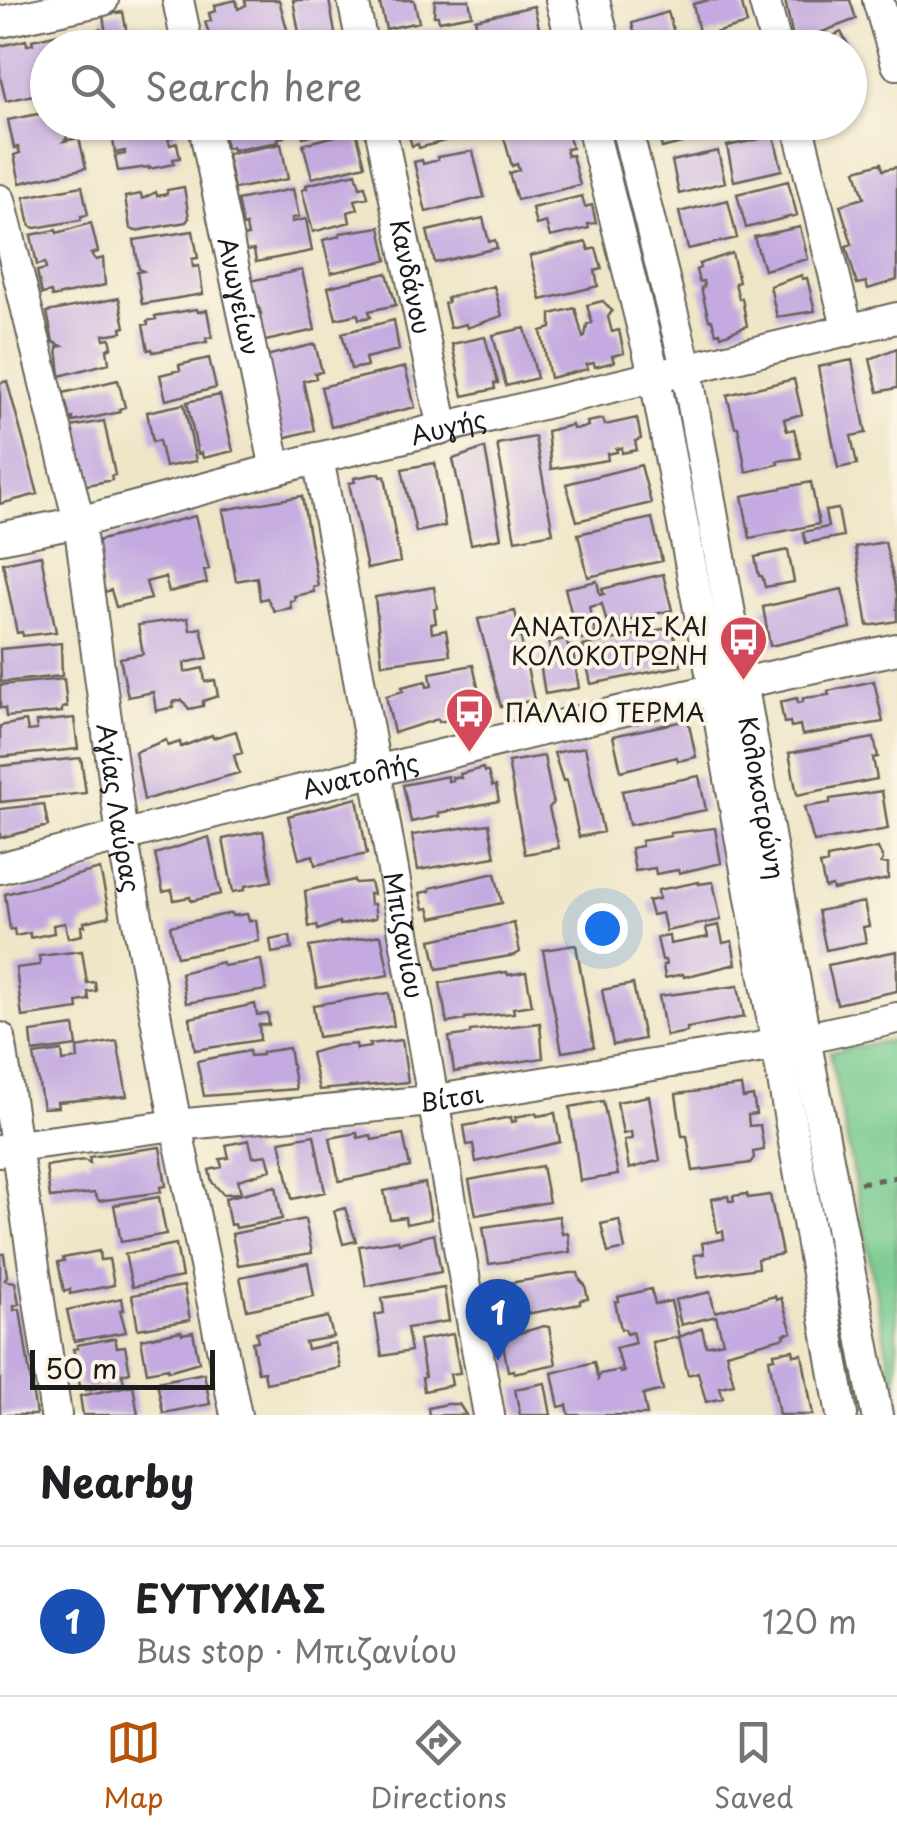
<!DOCTYPE html>
<meta charset="utf-8">
<style>
body{margin:0;font-family:"Playpen Sans",sans-serif;background:#f2f2f2;color:#202124}
.scale{position:absolute;left:30px;bottom:25px;width:185px;box-sizing:border-box;padding-left:10px;border:5px solid #1c1c1c;border-top:0;font-size:28px;line-height:35px;white-space:nowrap;color:#1c1c1c;-webkit-text-stroke:8px #fcf5e5;paint-order:stroke}
.you{position:absolute;left:602px;top:928px;width:35px;height:35px;margin:-25px;border:8px solid #fff;border-radius:50%;background:#1a73e8;box-shadow:0 0 0 15px #1a73e833}
.badge{display:grid;place-items:center;width:65px;height:65px;border-radius:50%;background:#b45309;color:#fff;font-size:32px;font-weight:700}
.pin{position:absolute;translate:-50% -82px;filter:drop-shadow(0 2px 5px #0008)}
.pin::after{content:'';position:absolute;top:52px;width:35px;height:30px;background:inherit;clip-path:polygon(0 0,100% 0,50% 100%)}
.list{margin:0;padding:0;list-style:none}
h2{display:flex;justify-content:space-between;align-items:center;height:130px;margin:0;padding:0 40px;font-size:42px}
h2 small{font-size:32px;font-weight:400;color:#757577}
.list li{display:grid;grid-template-columns:65px 1fr auto;gap:30px;align-items:center;box-sizing:border-box;height:150px;padding:0 40px;border-top:2px solid #e0e0e0}
.list b{display:block;font-size:38px;white-space:nowrap}
.list p{margin:0;font-size:32px;white-space:nowrap;color:#757577}
.list em{font-size:32px;font-style:normal;color:#757577}
.icon{flex:none;width:55px;height:55px;fill:none;stroke:currentColor;stroke-width:2;stroke-linecap:round;stroke-linejoin:round}
.map{position:relative;flex:none;width:897px;height:1415px;overflow:hidden}
.search{position:absolute;background:#fff;box-shadow:0 2px 8px #0004;left:30px;right:30px;top:30px;height:110px;display:flex;align-items:center;gap:25px;box-sizing:border-box;padding:0 35px;border-radius:55px;color:#757577;font-size:38px}
.sheet{height:280px;background:#fff}
nav{display:flex;justify-content:space-around;align-items:center;box-sizing:border-box;height:140px;border-top:2px solid #e0e0e0;background:#fff;font-size:28px;color:#757577}
nav a{display:grid;justify-items:center;gap:5px}
nav .on{color:#b45309}
.map>svg:first-child{display:block}
.green{fill:#74c98e;stroke:#487255;stroke-width:2.5}
.building{fill:#c4aae0}
.lines{fill:none;stroke-linecap:round;stroke-linejoin:round}
.minor-casing{stroke:#666358;stroke-width:34}
.path{stroke:#666358;stroke-width:5;stroke-dasharray:8 8;stroke-linecap:butt}
.minor{stroke:#fff;stroke-width:30}
.labels{text-anchor:middle;dominant-baseline:central;stroke-width:8;stroke-linejoin:round;paint-order:stroke}
.street-label{font-size:25px;fill:#1c1c1c;stroke:#fcf5e5}
.poi-label{font-size:25px;fill:#1c1c1c;stroke:#fcf5e5;text-anchor:end}
</style>
<div class="map">
<svg width="897" height="1415" viewBox="0 0 897 1415">
<rect width="100%" height="100%" fill="#fcf5e5"/>
<filter id="ink" filterUnits="userSpaceOnUse"><feTurbulence type="fractalNoise" baseFrequency=".01" numOctaves="2"/><feDisplacementMap in="SourceGraphic" scale="20" xChannelSelector="R" yChannelSelector="G"/><feConvolveMatrix kernelMatrix="1 2 1 2 8 2 1 2 1" color-interpolation-filters="sRGB"/></filter>
<filter id="wash" filterUnits="userSpaceOnUse"><feTurbulence type="fractalNoise" baseFrequency=".0048" numOctaves="4" result="noise"/><feDisplacementMap in="SourceGraphic" scale="40" xChannelSelector="R" yChannelSelector="G"/><feGaussianBlur stdDeviation="2.25" result="paint"/><feColorMatrix in="noise" values="0 0 0 0 0 0 0 0 0 0 0 0 0 0 0 0 0 1.4 0 .05"/><feComposite in="paint" operator="in"/></filter>
<g filter="url(#wash)">
<rect width="100%" height="100%" fill="#efe6c8"/>
<path class="green" d="M897,1039v366l-67,-353z"/>
<g id="blocks">
<path class="building" d="M236,0l2,9 8,-4 -1,-5h34l11,40 -38,8h-38l-9,-26 6,-1 -2,-8 7,-2 -1,-6z
M293,0h36l7,38 -35,6z
M379,0h35l5,22 -33,7z
M435,0h34l3,15 -33,6 -1,-5h-4z
M709,0h32l6,24 -47,13 -7,-33z
M785,0h65l6,19 -62,24z
M534,6l7,30 -3,3 -36,9h-21l-6,-29z
M123,12l5,28 -21,3 1,5h-34l-4,-14 30,-5 1,7 5,-1 -3,-20z
M668,12l9,31 -14,5h-25l-6,-25z
M445,27l5,21h-60l-2,-8z
M841,32l9,16h-39z
M63,33l4,15h-19v52l-5,-11 -6,2 1,3 -32,7 -6,-25v-30l26,-6 1,5 6,-1 -1,-4z
M48,112v10h16l3,16 -3,3 15,-3 7,30 -66,15 -6,-28 6,-2 -2,-6 -4,1 -6,-28z
M128,122h46l3,14 -9,2 2,7 7,-2 3,15 -7,1 1,5 -25,5v-2l-31,4 -3,-15 10,-2v-3l-10,2 -4,-27z
M222,122h59l3,15 -6,1 1,4 -46,8 -1,-3 -6,1z
M297,122h53l1,5 -48,10z
M405,122h63l2,9 -8,2 1,3 -44,12 -1,-4 -6,2z
M550,122h15l7,26 -6,1 1,7 5,-1 8,30 -63,15 -8,-27 10,-3 -2,-6 -5,2 -9,-32 17,-2z
M655,122h54l3,13 -50,13z
M721,122h41l1,2 -39,9z
M356,131l9,34 -53,13 -9,-34z
M774,136l8,34 -48,11 -7,-35z
M281,144l7,35 -54,10 -7,-35z
M473,151l11,46 -58,15 -12,-50 8,-2 1,4 15,-4 -1,-3z
M718,151l7,31 -46,12 -7,-33z
M881,163l2,7 14,-3v113l-29,9 -2,-7 -9,2 -11,-38 6,-2 -12,-39 24,-7 -8,-28z
M356,173l4,14 5,-1 3,11 -13,3 3,9 -10,3 2,10 -37,10 -11,-42 5,-2 -1,-3z
M788,181l9,34 -51,13 -9,-34z
M82,186l6,29 -7,1v4l-46,8 -5,-2 -6,-29z
M184,187l5,31 -3,4 -51,9 -5,-3 -5,-31 16,-3 1,5 14,-7 1,4 10,-2v-4z
M293,189l6,28 -7,1v4l14,-3 6,32 -56,11 -2,-12 -9,1 -3,-14 6,-1 -1,-5 -1,-6 -3,1 -6,-26z
M582,196l3,11 7,-2 4,18 -8,1 1,4 -39,9 -4,-15 -10,3 -4,-17z
M728,200l9,38 -49,11 -9,-37z
M483,218l6,24 6,-2 2,8 -62,15 -8,-32z
M91,223l7,29 -7,2 5,6 7,-2 2,27 -53,12 -1,-5 -9,2 -5,-23 9,-2 -1,-6 -8,2 -6,-30 25,-5 1,3z
M380,227l7,33 -56,13 -8,-33 17,-4v-3z
M800,227l8,32 -44,11 -10,-33z
M193,231l5,27 -6,1 1,8 6,-1 4,28 -61,10 -5,-32 6,-1 -4,-2 -5,-29z
M586,242l3,8 7,-2 6,21 -7,2 3,15 -57,14 -11,-44z
M732,253l7,29 -4,1 4,16 3,-1 5,28 -26,10 -1,-4 -4,1 -4,-13h-3l-8,-32 3,-1 -1,-6 -4,1 -3,-12 4,-2 -1,-4z
M302,270l13,60 -54,12 -6,-27 6,-1 -2,-7 -3,1 -6,-27z
M387,273l9,32 -27,6 2,6 -12,2 -1,-5 -22,5 -8,-32z
M802,275v4l5,-1 8,33 -38,6 -7,-31z
M494,286l8,30 -35,12 -1,-4 -16,4 -6,-25 4,-1 -1,-4z
M119,298l6,29 -4,1 1,4 -19,3 1,4 6,-1 2,9 -5,2 2,14 -49,13 -3,-29 5,-1 -9,-4 -6,-30z
M603,301l9,10 -4,6 4,15 7,-2 5,23 -12,3 2,6 -19,5 -1,-4 -5,1 -3,1 2,4 -38,9 -9,-47 10,-3v-14l24,-6 8,30 2,-1 2,-13 5,-1 -5,-18z
M197,309l1,3 9,-2 5,27 -6,1 1,4 -54,10 -1,-3 -4,1 -5,-25 5,-1 -1,-3 9,-2 -1,-3z
M394,320l5,30 -34,8 2,8 -16,3 -9,-36z
M525,328l12,50 -31,8 -13,-51z
M485,337l13,46h-4l1,6 -32,7 -11,-52z
M315,344l7,28 -7,1 1,5 -13,3 11,49 -35,9 -17,-82z
M897,348v40l-19,4 -8,-33z
M209,358l7,30 -50,12 -6,-25 20,-5 -1,-5z
M852,360l14,73 -15,3 6,28 -19,4 -20,-101z
M405,367l10,40 -84,20 -10,-40z
M794,379l8,35 -18,5 3,12 7,-2 7,29 -24,3 1,3 -32,8 -8,-45h-3l-8,-32z
M118,380l7,27 -6,2 1,3 -47,10v-4l-4,1 -6,-26z
M7,381l31,113 -38,10v-121z
M220,395l13,56 -30,7 -1,-5 -4,1 -11,-52z
M184,404l12,57 -31,6 -6,-27 -6,2 -6,-30z
M637,418l4,21 -6,2 2,9 -15,3v-5l-6,1 1,3 -10,2 1,6 -57,9 -4,-38 25,-6 1,4 10,-1 5,-2 -1,-4 16,-3 2,6z
M104,421l11,54 -4,1 1,4 -30,6 -11,-59z
M535,437l18,96 -38,7 -18,-96z
M485,448l16,90 -30,6 -18,-85z
M435,463l10,63 -29,6 -14,-63z
M641,465l10,38 -74,18 -11,-37z
M380,473l1,4 4,-1 15,86 -33,7 -18,-86 6,-1 -1,-4z
M811,482l8,42 -69,14 -8,-42z
M302,496l16,90 -5,1 1,5 -20,4 1,4 -5,1 1,7 -17,3 -7,-13 -7,2 -3,-23 -21,4 -13,-71z
M838,509l5,27 -37,7 -3,-11 25,-5 -3,-16z
M195,516l14,53 -5,1 3,13 -38,9 -4,-15 -19,5 5,17 -35,8 -5,-17 -6,2 -12,-50z
M652,518l10,43 -74,16 -10,-43z
M885,542l12,53v26l-29,5 -13,-79z
M788,550l6,32 -29,5 -3,-11h-3l-4,-19z
M41,555l15,77 -33,4 -1,-4 -5,1 -14,-70z
M663,574l9,36 -61,15 -1,-6 -4,1 -4,-16 -13,3 7,29 -18,4 -13,-52 32,-7 3,14 4,-1 -2,-5z
M434,587l3,21 -3,1 2,14 -5,1 1,9 14,-3 4,25 -68,9 -7,-67z
M842,589l9,39 -81,18 -7,-39z
M515,611l19,89 -33,7 -23,-88z
M188,618l2,12 11,-2 7,30 -24,5 1,9 18,-4 2,14 10,-2 3,16 -15,5v5l-14,3 -7,-9 -9,2 1,5 -18,4 -3,-19 -25,5 -8,-39 23,-4 -5,-29z
M672,627l9,39 -90,18 -8,-38z
M566,639l2,8 4,-1 7,42 -34,6 -6,-37 13,-2 -4,-13z
M61,643l1,33 -61,6 -1,-33z
M473,665l9,40 -6,2 1,6 -38,9 -1,-3 -44,14 -8,-37 17,-5 -1,-4 24,-6 1,6 5,-1 -2,-13z
M64,679l3,28 -5,1v4l-56,5 -1,-9h-5v-23z
M874,681l9,41 -81,13 -2,-10 -9,2 -1,-5 -6,1 -4,-21 17,-4 1,5 5,-1v-4l26,-3 -1,-4z
M74,718l4,31 -78,8v-31l26,-5 2,10 9,-1 -1,-8z
M688,720l8,37 -18,4 -1,-4 -56,14 -8,-35z
M236,731l6,22 -8,2 5,18 -95,27 -9,-48 31,-12 2,6 12,-4 1,5 31,-12 1,3z
M874,738l4,19 -5,1 4,21 -80,16 -8,-42z
M585,747l18,85 -24,5 -12,-57 -4,1 -9,-28z
M544,756l9,47 -4,5 10,40 -34,6 -17,-92z
M81,758l5,35 -86,9v-36z
M483,768l1,4h4l4,14h4l3,15 -61,12 1,3 -28,6 -8,-37 45,-9v5l5,-1 -1,-3 9,1 -1,-4z
M699,776l7,34 -77,15 -7,-34z
M882,791l6,38 -74,13 -10,-35 26,-4v-4z
M357,798l10,56 -52,11 -2,-10 -14,4 -11,-43z
M44,804l4,22 -48,12v-29z
M489,824l6,33 -77,13 -6,-35z
M715,828l6,35 -42,10 -1,-3 -22,4 -1,-6 -20,3 -4,-23 11,-2 -1,-5 30,-5 -1,-3z
M263,831l9,50 -27,5v4l-12,2 -10,-53z
M209,837l12,57 -30,7 -1,-4 -16,3 -2,-10 -9,2 -8,-38z
M878,848l5,11 -2,4 7,1v15l-55,11 -1,-4 -7,2 -5,-23 7,-2v-5z
M100,869l10,47 -26,6 1,4h-4l1,9 -14,3 -3,-15 -12,2 1,8 -24,5v-5l-15,3 -1,-7 -4,1 -5,-36z
M495,873l7,30 -70,15 -3,-10 -5,1 -4,-16 10,-2v-3z
M354,880l1,3 15,-1 3,12h-4l1,10h4l2,14 -36,7 -1,-3 -21,8 -1,-5 -8,2 -4,-36z
M699,882v2l14,-2 8,38 -55,11 -4,-18 -10,2 -4,-14 11,-2 -1,-9z
M864,902l5,24 -6,1 3,15 -40,8 -8,-39z
M232,913v3l15,-2 2,7 7,-1 3,21 -82,16 -7,-31z
M514,923l6,29 -5,3 -78,14 -6,-29z
M719,925l4,18 9,-2 4,23 -52,13 -1,-3 -18,4 -2,-13h3l-1,-5h-3l-5,-22 12,-2 1,8 38,-7 -2,-9z
M381,935l8,40 -72,13 -8,-41z
M290,936l2,13 -20,4 -2,-13z
M576,945l18,102 -32,5 -19,-102z
M82,951l5,32 8,-1 1,9 -8,1 1,8 -12,2 1,7 -56,8 -6,-49 24,-3 -1,-9z
M897,951v40l-60,13 -9,-39z
M261,960l5,30 -80,13 -5,-30 41,-11 1,4z
M507,972l1,3 18,-3 6,33 -19,3 1,5 -49,5v2l-18,3 -7,-40z
M633,984l11,55 -31,6 -11,-55z
M738,986l6,31 -57,11v4l-21,4 -7,-40z
M389,993l5,33 -76,11 -5,-32z
M255,1004l2,11 11,-1 1,11h-10l1,15 -65,10 -5,-32z
M540,1023l3,35 -89,14 -5,-35 21,-3v-3z
M74,1026l3,20 -44,6 -2,-20z
M402,1040l6,42 -89,8 -8,-37 24,-7 21,-2 1,5 13,-2 -1,-3z
M117,1041l10,55 -70,6 1,5 -15,1 -9,-53 28,-4 1,10 15,-2 -1,-11z
M289,1048l7,41 -92,7 -7,-35 52,-10 1,5 12,-1v-3z
M741,1086l2,12 10,-2 3,18 -8,1 1,11 11,-1 4,25 -11,2 1,6 -4,5 -57,8 -6,-35h-5l-6,-42z
M649,1096l11,64 -31,9 -5,-29 8,-1 -1,-7 -8,2 -6,-32z
M603,1101l15,74 -38,6 -10,-74z
M536,1113l1,3 18,-3 5,29 -84,20 -3,-18 -6,1 -3,-19 47,-9 1,5 4,-1 -1,-4z
M357,1133l1,5 13,-3 1,5 31,-6 7,33 -71,14 -9,-43z
M314,1135l11,57 -33,7 -12,-58z
M249,1140l4,17 14,-2 4,15 -33,10 3,13 -18,1 -11,-12 -3,-12 13,-3 -2,-8 9,-1 -3,-13z
M160,1147l6,39 -6,1 1,5 -62,9 -5,-8 -44,5 -4,-32 38,-6 6,3 -1,-6z
M542,1166l7,36 -73,13 -7,-35z
M425,1183l6,36 -25,5 -1,-7 -15,2 -6,-28z
M276,1186l6,33 -46,9 -1,-4 -5,1 -5,-27z
M747,1194l1,4 22,-3 12,59 -25,5 1,9 -60,9 -4,-22 10,-1 -2,-11 22,-4 -1,-8 -6,1 -5,-33 16,-3 1,5h5l-1,-5z
M159,1197l7,37 -45,8 -7,-37z
M345,1208l11,33 -13,3 -9,-33z
M559,1216l3,18 6,-1 2,19 -81,12 -6,-37z
M305,1219l7,34 -74,12 -6,-31z
M619,1220l6,29 -17,4 -7,-29z
M434,1234l7,38 -75,14 -7,-40 39,-6 1,3z
M176,1244l6,33 -50,10 -7,-33z
M99,1251l1,9 9,-1 5,26 -44,9v-5l-6,2 -6,-29 6,-1 -1,-3z
M0,1254h4l3,22 -2,4 10,2 4,22 -5,1v5l6,-1 16,106h-36z
M308,1263l6,33 -67,14 -7,-33z
M570,1273h8l2,7 5,5 3,14 -8,1v4l-75,14 -7,-5v-21l6,-8z
M184,1286l6,34 -52,9 -6,-34z
M444,1288l5,33 -42,7 4,23 -29,5 -7,-41 9,-2 -2,-15z
M651,1289l4,15 16,-3 8,36 -27,5 11,48 -20,5 4,20h-78l-2,-10 -8,2 -7,-34 42,-11 4,17 2,-5 20,-4v3l4,-1 -9,-24 20,-5 -3,-11 -5,2 -2,-5h-4l-6,-27 4,-1 -1,-4z
M710,1292l5,20 60,-16 1,4 5,-2 11,34 -8,2 1,3 -59,16 8,31 -14,3 3,11 -17,4 -8,-30 -10,3 -9,-38 23,-9 4,18 17,-4 -7,-26 -35,9 -6,-25z
M122,1298l2,12h-4l6,22 -52,9 -7,-31z
M328,1317l5,20 -28,5 2,7 28,-6 5,25 -74,15 -2,-12 -6,1 -6,-30 6,-1 -2,-9z
M544,1326l5,1 7,37 -42,9v-3l-6,1 -6,-33z
M181,1331l1,3 11,-2 6,30 -31,9v-3l-21,4 -6,-33z
M453,1334l7,39 -10,1 2,11 -28,6 -2,-13 3,-1 -6,-37z
M115,1338l2,9 8,-1 5,26 -8,2 2,9 -38,7 -1,-4 -5,1 -2,-13 2,-1 -7,-24 5,-1 -1,-3z
M793,1350l1,5 8,-1 11,61h-34l-10,-56 6,-1 -1,-5z
M204,1373l6,31 -47,9 -6,-31z
M545,1383l6,32h-31l-5,-26z
M133,1385l5,30h-55l-3,-19z
M447,1404h12l7,11h-37l-1,-7z"/>
</g>
</g>
<g filter="url(#ink)">
<use href="#blocks" fill-opacity="0" stroke="#666358" stroke-width="2.5"/>
<g class="lines">
<defs>
<g id="minor">
<path d="M178,0l10,48"/>
<path d="M353,0l10,48"/>
<path d="M561,0l12,48"/>
<path d="M594,0l12,48"/>
<path d="M764,0l13,48"/>
<path d="M878,0l19,64"/>
<path d="M0,22l103,-22"/>
<path id="s1" d="M203,122l73,347"/>
<path id="s2" d="M379,122l64,307"/>
<path d="M591,122l64,256 59,310 128,727"/>
<path id="s3" d="M625,122l62,249 118,667 72,377"/>
<path d="M797,122l51,209"/>
<path id="s4" d="M0,200l79,322 43,314 54,289 60,290"/>
<path id="s5" d="M318,458c61,318 113,638 171,957"/>
<path id="s6" d="M0,538l79,-16 239,-64 579,-140"/>
<path id="s7" d="M0,868c298,-78 596,-155 897,-219"/>
<path d="M0,1038l56,377"/>
<path id="s8" d="M0,1151l16,-5 160,-21 255,-24 345,-56 121,-27"/>
</g>
</defs>
<use href="#minor" class="minor-casing"/>
<path class="path" d="M860,1183l37,-6"/>
<use href="#minor" class="minor"/>
</g>
</g>
<defs>
<symbol id="bus-pin" viewBox="-11 -11 22 30"><path d="M0 17L-7.5 6A9.5 9.5 0 1 1 7.5 6Z" fill="#d1495b" stroke="#fcf5e5"/><path d="M-5-6H5V4H4V6H2V4H-2V6H-4V4H-5ZM-3.5-4V0h7V-4ZM-3.5 1.2v1.5H-2V1.2ZM2 1.2v1.5H3.5V1.2Z" fill="#fff"/></symbol>
</defs>
<g fill-rule="evenodd">
<use href="#bus-pin" x="716" y="612" width="55" height="75"/>
<use href="#bus-pin" x="442" y="684" width="55" height="75"/>
</g>
<g class="labels">
<g class="street-label">
<text stroke="none"><textPath href="#s2" startOffset="158">Κανδάνου</textPath></text>
<text stroke="none"><textPath href="#s1" startOffset="178">Ανωγείων</textPath></text>
<text stroke="none"><textPath href="#s6" startOffset="462">Αυγής</textPath></text>
<text stroke="none"><textPath href="#s7" startOffset="372">Ανατολής</textPath></text>
<text stroke="none"><textPath href="#s3" startOffset="690">Κολοκοτρώνη</textPath></text>
<text stroke="none"><textPath href="#s4" startOffset="620">Αγίας Λαύρας</textPath></text>
<text stroke="none"><textPath href="#s5" startOffset="485">Μπιζανίου</textPath></text>
<text stroke="none"><textPath href="#s8" startOffset="455">Βίτσι</textPath></text>
</g>
<g class="poi-label">
<text x="708" y="626">ΑΝΑΤΟΛΗΣ ΚΑΙ<tspan x="708" dy="29">ΚΟΛΟΚΟΤΡΩΝΗ</tspan></text>
<text x="505" y="712" text-anchor="start">ΠΑΛΑΙΟ ΤΕΡΜΑ</text>
</g>
</g>
</svg>
<div class="scale">50 m</div>
<div class="you"></div>
<div class="pin badge" style="left:498px;top:1361px;background:#1a4fb4">1</div>
<div class="search"><svg class="icon" aria-label="search" viewBox="0 0 24 24"><circle cx="10" cy="10" r="6"/><path d="M15 15l6 6"/></svg>Search here</div>
</div>
<section class="sheet">
<h2>Nearby<small></small></h2>
<ul class="list">
<li><span class="badge" style="background:#1a4fb4">1</span><div><b>ΕΥΤΥΧΙΑΣ</b><p>Bus stop · Μπιζανίου</p></div><em>120 m</em></li>
</ul>
</section>
<nav>
<a class="on"><svg class="icon" aria-label="map" viewBox="0 0 24 24"><path d="M3 6l6-2 6 2 6-2v14l-6 2-6-2-6 2zM9 4v14M15 6v14"/></svg>Map</a>
<a><svg class="icon" aria-label="directions" viewBox="0 0 24 24"><path d="M12 3l9 9-9 9-9-9zM9 14v-3h6M13 9l2 2-2 2"/></svg>Directions</a>
<a><svg class="icon" aria-label="saved" viewBox="0 0 24 24"><path d="M7 4h10v16l-5-4-5 4z"/></svg>Saved</a>
</nav>
